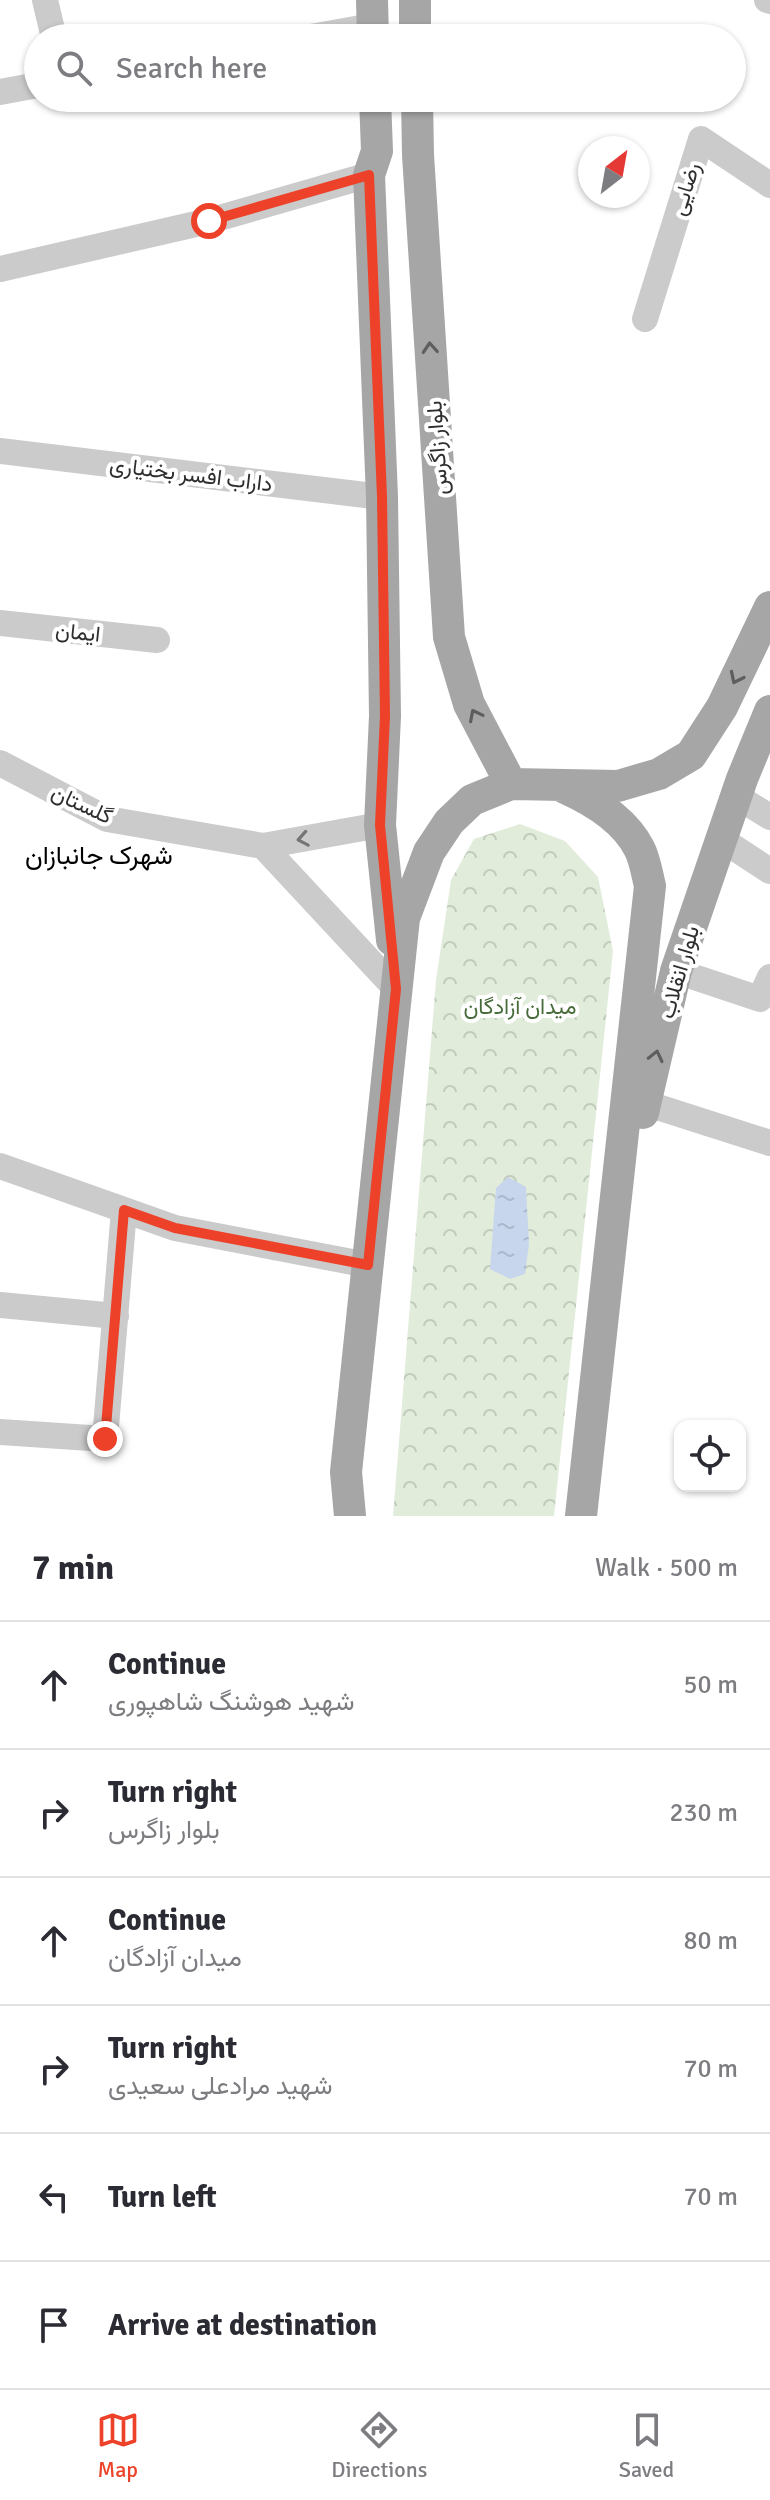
<!DOCTYPE html>
<meta charset="utf-8">
<style>
body{margin:0;font-family:Signika,Vazirmatn,sans-serif;background:#f7f7f7;color:#2b2b33}
.controls{position:absolute;right:24px;bottom:24px;display:grid;overflow:hidden;border-radius:16px;box-shadow:0 2px 6px #0004}
.controls button{width:72px;height:72px;display:grid;place-items:center;padding:0;border:0;border-bottom:2px solid #e1e1e2;background:#fff;color:#2b2b33;font:40px sans-serif}
.compass{position:absolute;left:578px;top:136px;width:72px;height:72px;border-radius:50%;background:#fff;box-shadow:0 2px 6px #0004;rotate:31deg}
.stop{position:absolute;width:24px;height:24px;margin:-18px;border:6px solid #ed4229;border-radius:50%;background:#fff}
.stop.end{background:#ed4229;border-color:#fff;box-shadow:0 2px 8px #0008}
.list{margin:0;padding:0;list-style:none}
h2{display:flex;justify-content:space-between;align-items:center;height:104px;margin:0;padding:0 32px;font-size:34px}
h2 small{font-size:26px;font-weight:400;color:#7c7c81}
.list li{display:grid;grid-template-columns:52px 1fr auto;gap:24px;align-items:center;box-sizing:border-box;height:128px;padding:0 32px;border-top:2px solid #e1e1e2}
.list b{display:block;font-size:30px;white-space:nowrap}
.list p{margin:0;font-size:26px;white-space:nowrap;color:#7c7c81}
.list em{font-size:26px;font-style:normal;color:#7c7c81}
.icon{flex:none;width:44px;height:44px;fill:none;stroke:currentColor;stroke-width:2;stroke-linecap:round;stroke-linejoin:round}
.map{position:relative;flex:none;width:770px;height:1516px;overflow:hidden}
.search{position:absolute;background:#fff;box-shadow:0 2px 6px #0004;left:24px;right:24px;top:24px;height:88px;display:flex;align-items:center;gap:20px;box-sizing:border-box;padding:0 28px;border-radius:44px;color:#7c7c81;font-size:30px}
.sheet{height:872px;background:#fff}
nav{display:flex;justify-content:space-around;align-items:center;box-sizing:border-box;height:112px;border-top:2px solid #e1e1e2;background:#fff;font-size:22px;color:#7c7c81}
nav a{display:grid;justify-items:center;gap:4px}
nav .on{color:#ed4229}
.map>svg:first-child{display:block}
.park{fill:url(#park-crowns)}
.water{fill:url(#water-ripples)}
.lines{fill:none;stroke-linecap:round;stroke-linejoin:round}
.minor{stroke:#cbcbcb;stroke-width:26}
.major{stroke:#a6a6a6;stroke-width:32}
.oneway{stroke:#5e5e5e}
.oneway2{stroke:#757575}
.route{stroke:#ed4229;stroke-width:10}
.labels{text-anchor:middle;dominant-baseline:central;stroke-width:8;stroke-linejoin:round;paint-order:stroke}
.street-label{font-size:22px;fill:#2e2e2e;stroke:#fff}
.park-label{font-size:22px;fill:#476c3a;stroke:#fff}
.quarter-label{font-size:26px;fill:#000;stroke:#fff}
</style>
<div class="map">
<svg width="770" height="1516" viewBox="0 0 770 1516">
<defs>
<pattern id="park-crowns" width="20" height="18" patternUnits="userSpaceOnUse" patternTransform="scale(2)"><rect width="20" height="18" fill="#e1ecdb"/><path d="M2 6a3 3 0 1 1 6 0M12 15a3 3 0 1 1 6 0" fill="none" stroke="#c1cbbc"/></pattern>
<pattern id="water-ripples" width="26" height="14" patternUnits="userSpaceOnUse" patternTransform="scale(2)"><rect width="26" height="14" fill="#c7d6ed"/><path d="M2 4q2-2 4 0t4 0M15 11q2-2 4 0t4 0" fill="none" stroke="#abb8cc"/></pattern>
</defs>
<rect width="100%" height="100%" fill="#fff"/>
<path class="park" d="M520,824l45,17 33,36 15,74 -59,565h-161l43,-536 15,-100 23,-41z"/>
<path class="water" d="M508,1177l18,10 3,57 -4,30 -15,5 -20,-10 6,-81z"/>
<g class="lines">
<path class="minor" d="M45,0l9,38
M767,0l3,1
M305,38l67,-12
M0,92l38,-7
M0,269l209,-48 160,-46
M645,319l56,-180 69,46
M0,451l382,46
M0,623l157,17
M0,763l107,56 156,27
M736,796l34,21
M380,825l-117,21 133,143
M721,839l49,32
M676,971l84,28 10,-22
M645,1103l125,40
M0,1166l175,62 193,37
M0,1305l116,11
M0,1432l105,7 19,-229"/>
<path class="major" d="M372,0l1,38
M415,0v38
M375,98l2,53 -8,24 13,322 3,219 -5,109 12,115
M417,98l1,57 31,482 20,67 42,80
M565,788c29,13 59,31 74,60 6,11 8,26 11,38l-69,630
M643,1113l33,-142 66,-192 28,-68
M350,1516l-4,-44 58,-554 25,-66 20,-30 23,-22 39,-16 107,2 41,-12 32,-19 31,-48 48,-100"/>
</g>
<defs><path id="oneway-chevron" d="M-2-3.5L2.5 0L-2 3.5" fill="none" stroke-width="1.6" stroke-linecap="round" stroke-linejoin="round" transform="scale(2)"/></defs>
<g class="oneway">
<use href="#oneway-chevron" transform="translate(430 348) rotate(-94)"/>
<use href="#oneway-chevron" transform="translate(736 678) rotate(116)"/>
<use href="#oneway-chevron" transform="translate(475 715) rotate(-117)"/>
<use href="#oneway-chevron" transform="translate(656 1056) rotate(-77)"/>
</g>
<use class="oneway2" href="#oneway-chevron" transform="translate(303 839) rotate(170)"/>
<g class="lines">
<path class="route" d="M105,1439l19,-229 51,18 193,37 28,-276 -16,-164 5,-109 -3,-219 -13,-322 -160,46"/>
</g>
<g class="labels">
<g class="street-label">
<text transform="translate(685 189) rotate(-73)">رضایی</text>
<text transform="translate(437 448) rotate(-94)">بلوار زاگرس</text>
<text transform="translate(191 474) rotate(7)">داراب افسر بختیاری</text>
<text transform="translate(78 632) rotate(6)">ایمان</text>
<text transform="translate(82 804) rotate(25)">گلستان</text>
<text transform="translate(679 972) rotate(-74)">بلوار انقلاب</text>
</g>
<g class="park-label">
<text x="520" y="1006">میدان آزادگان</text>
</g>
<g class="quarter-label">
<text x="99" y="856">شهرک جانبازان</text>
</g>
</g>
</svg>
<div class="controls">
<button><svg class="icon" aria-label="locate" viewBox="0 0 24 24"><circle cx="12" cy="12" r="6"/><path d="M12 2v4M12 18v4M2 12h4M18 12h4"/></svg></button>
</div>
<svg class="compass" viewBox="-18 -18 36 36"><path d="M0-13l5 13h-10z" fill="#e53935"/><path d="M0 13l5-13h-10z" fill="#7c7c81"/></svg>
<div class="stop" style="left:209px;top:221px"></div>
<div class="stop end" style="left:105px;top:1439px"></div>
<div class="search"><svg class="icon" aria-label="search" viewBox="0 0 24 24"><circle cx="10" cy="10" r="6"/><path d="M15 15l6 6"/></svg>Search here</div>
</div>
<section class="sheet">
<h2>7 min<small>Walk · 500 m</small></h2>
<ul class="list">
<li><svg class="icon" aria-label="ahead" viewBox="0 0 24 24"><path d="M12 20V5M6 11l6-6 6 6"/></svg><div><b>Continue</b><p>شهید هوشنگ شاهپوری</p></div><em>50 m</em></li>
<li><svg class="icon" aria-label="right" viewBox="0 0 24 24"><path d="M7 20v-9h11M14 6l5 5-5 5"/></svg><div><b>Turn right</b><p>بلوار زاگرس</p></div><em>230 m</em></li>
<li><svg class="icon" aria-label="ahead" viewBox="0 0 24 24"><path d="M12 20V5M6 11l6-6 6 6"/></svg><div><b>Continue</b><p>میدان آزادگان</p></div><em>80 m</em></li>
<li><svg class="icon" aria-label="right" viewBox="0 0 24 24"><path d="M7 20v-9h11M14 6l5 5-5 5"/></svg><div><b>Turn right</b><p>شهید مرادعلی سعیدی</p></div><em>70 m</em></li>
<li><svg class="icon" aria-label="left" viewBox="0 0 24 24"><path d="M17 20v-9H6M10 6l-5 5 5 5"/></svg><div><b>Turn left</b></div><em>70 m</em></li>
<li><svg class="icon" aria-label="arrive" viewBox="0 0 24 24"><path d="M6 21V4h12l-3 4 3 4H6"/></svg><div><b>Arrive at destination</b></div></li>
</ul>
</section>
<nav>
<a class="on"><svg class="icon" aria-label="map" viewBox="0 0 24 24"><path d="M3 6l6-2 6 2 6-2v14l-6 2-6-2-6 2zM9 4v14M15 6v14"/></svg>Map</a>
<a><svg class="icon" aria-label="directions" viewBox="0 0 24 24"><path d="M12 3l9 9-9 9-9-9zM9 14v-3h6M13 9l2 2-2 2"/></svg>Directions</a>
<a><svg class="icon" aria-label="saved" viewBox="0 0 24 24"><path d="M7 4h10v16l-5-4-5 4z"/></svg>Saved</a>
</nav>
